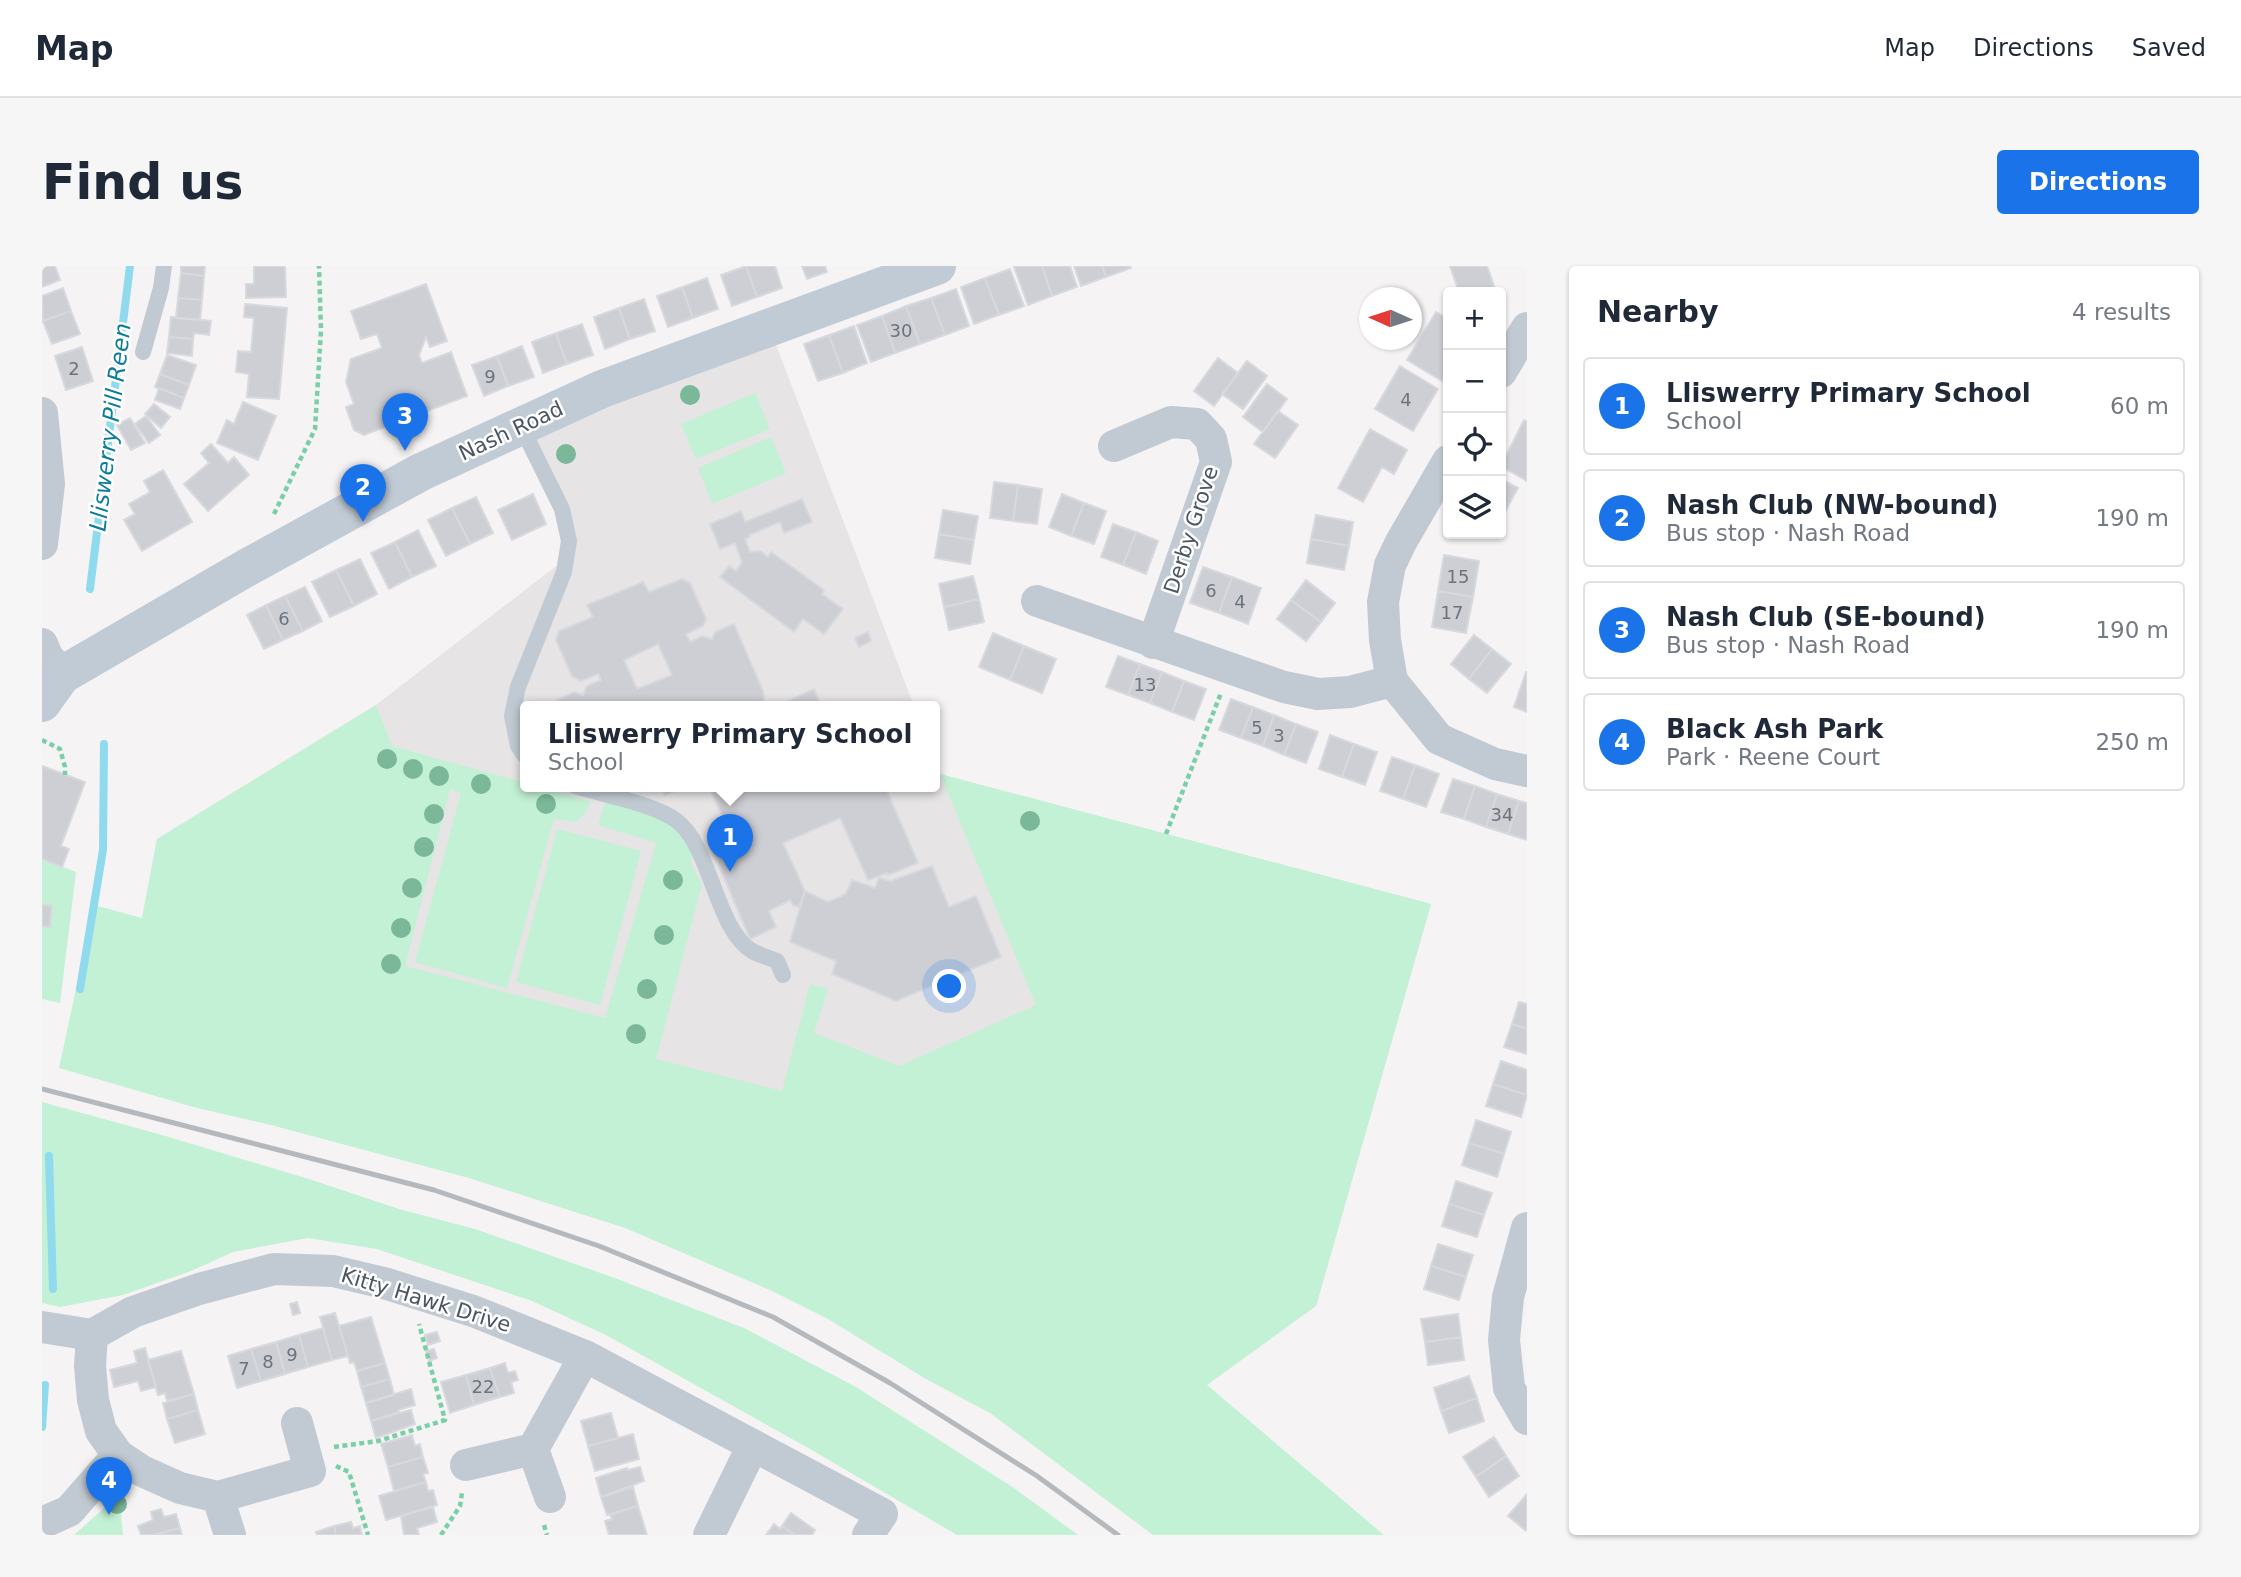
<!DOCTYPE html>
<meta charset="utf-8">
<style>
body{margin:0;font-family:"DejaVu Sans",sans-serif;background:#f6f6f7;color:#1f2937}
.controls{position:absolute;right:21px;top:21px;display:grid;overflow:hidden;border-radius:7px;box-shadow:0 2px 5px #0004}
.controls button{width:63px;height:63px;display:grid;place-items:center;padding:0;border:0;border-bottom:2px solid #e0e1e3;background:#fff;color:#1f2937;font:35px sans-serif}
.compass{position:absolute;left:1317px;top:21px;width:63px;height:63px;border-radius:50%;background:#fff;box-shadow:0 2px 5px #0004;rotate:273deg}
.you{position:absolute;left:908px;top:721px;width:24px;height:24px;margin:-18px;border:5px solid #fff;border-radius:50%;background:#1a73e8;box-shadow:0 0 0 10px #1a73e833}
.badge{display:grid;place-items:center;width:46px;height:46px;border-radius:50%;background:#1a73e8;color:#fff;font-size:23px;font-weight:700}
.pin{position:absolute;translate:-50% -58px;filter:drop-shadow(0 2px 4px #0008)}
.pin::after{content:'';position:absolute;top:37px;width:24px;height:21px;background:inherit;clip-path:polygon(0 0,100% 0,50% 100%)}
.popup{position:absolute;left:478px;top:435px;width:420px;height:91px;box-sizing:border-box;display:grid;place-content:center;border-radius:7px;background:#fff;filter:drop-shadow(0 2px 5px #0005);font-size:23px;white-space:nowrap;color:#747a83}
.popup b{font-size:26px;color:#1f2937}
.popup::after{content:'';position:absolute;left:50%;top:100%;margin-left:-14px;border:14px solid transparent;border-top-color:#fff}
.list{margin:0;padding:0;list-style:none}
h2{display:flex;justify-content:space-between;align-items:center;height:91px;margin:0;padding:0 28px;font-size:30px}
h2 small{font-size:23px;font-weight:400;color:#747a83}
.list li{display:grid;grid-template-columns:46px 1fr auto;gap:21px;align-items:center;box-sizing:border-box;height:98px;margin:0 14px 14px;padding:0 14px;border:2px solid #e0e1e3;border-radius:7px}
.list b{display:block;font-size:26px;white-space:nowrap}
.list p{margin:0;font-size:23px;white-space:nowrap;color:#747a83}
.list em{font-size:23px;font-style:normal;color:#747a83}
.icon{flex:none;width:38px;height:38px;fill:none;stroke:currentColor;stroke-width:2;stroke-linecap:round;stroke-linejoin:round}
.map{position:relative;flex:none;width:1485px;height:1269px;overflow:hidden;border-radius:7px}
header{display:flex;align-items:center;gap:42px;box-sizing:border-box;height:98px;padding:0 35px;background:#fff;border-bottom:2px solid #e0e1e3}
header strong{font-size:33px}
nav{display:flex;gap:38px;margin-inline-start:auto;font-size:24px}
.intro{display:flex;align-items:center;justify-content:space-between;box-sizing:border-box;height:168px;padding:0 42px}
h1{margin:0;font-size:49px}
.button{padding:18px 32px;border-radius:7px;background:#1a73e8;color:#fff;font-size:24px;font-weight:700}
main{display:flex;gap:42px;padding:0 42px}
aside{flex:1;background:#fff;border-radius:7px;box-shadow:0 2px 5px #0004}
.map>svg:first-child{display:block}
.education{fill:#e6e4e5}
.green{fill:#c3f1d5}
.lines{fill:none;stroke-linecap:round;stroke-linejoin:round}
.stream{stroke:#90daee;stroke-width:8}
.building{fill:#cdcfd5;stroke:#d7d9de;stroke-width:2;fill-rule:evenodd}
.path{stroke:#7ad0a6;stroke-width:4.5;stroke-dasharray:5 3.5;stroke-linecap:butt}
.lane{stroke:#c1cad2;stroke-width:16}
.street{stroke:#c1cad2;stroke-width:32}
.secondary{stroke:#c1cbd6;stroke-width:38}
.rail{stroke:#b5b8bd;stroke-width:5}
.tree{fill:#7bb799}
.labels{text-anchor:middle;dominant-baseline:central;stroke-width:5;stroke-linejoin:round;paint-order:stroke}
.number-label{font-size:18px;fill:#6b747e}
.street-label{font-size:21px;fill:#4a5661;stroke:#fff}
.water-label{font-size:23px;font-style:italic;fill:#0c7c9b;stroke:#fff}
</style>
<header>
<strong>Map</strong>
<nav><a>Map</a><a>Directions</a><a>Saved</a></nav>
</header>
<div class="intro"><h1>Find us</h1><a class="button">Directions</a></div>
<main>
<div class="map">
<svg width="1485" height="1269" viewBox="0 0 1485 1269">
<rect width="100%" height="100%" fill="#f5f3f3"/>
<path class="education" d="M728,63l144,377h-389v80h410v-25l5,13 491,130 -115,402 -1174,-387 15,-80 219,-134 197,-152 -52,-127z"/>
<path class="green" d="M713,127l15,36 -74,30 -15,-35z
M729,171l15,36 -74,31 -14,-36z
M334,439l16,41 133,37v3h11l55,16 -7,13 -9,7 -21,-3 -47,169 -92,-26 46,-169 -11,-4 -45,177 200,52 51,-175 -58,-18 9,-29 53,15 35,32 -4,20 11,21 -46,175 126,32 28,-107 18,5 -14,44 85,33 137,-61 -96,-231 491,130 -115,402 -109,79 177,150h-231l-163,-122 -64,-34 -98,-60 -56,-28 -147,-63 -156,-50 -198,-53 -74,-17 -138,-40 35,-163 48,13 15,-79z
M515,563l84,22 -41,154 -84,-23z
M0,593l34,13 -16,131 -18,-4v-73h8l2,-19 -10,-2z
M0,836l120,33 150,45 87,29 76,20 137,48 132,51 112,59 158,101 64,47h-121l-147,-86 -204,-114 -74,-34 -155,-52 -69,-11 -75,14 -42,19 -68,24 -63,12 -18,-4z
M77,1229l4,40h-49z"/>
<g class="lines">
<path class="stream" d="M48,323l40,-323
M38,723l23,-139 1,-106
M7,890l4,133
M0,1161l3,-42"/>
</g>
<path class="building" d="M0,0h13l5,14 -18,7z
M139,0h24l-1,10 -23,-3z
M212,0h31l1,31 -40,1v-14h8z
M704,0l11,31 -25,9 -11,-31z
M704,0h29l7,22 -25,9z
M760,0h23l2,6 -20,7z
M975,0h25l10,30 -24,9 -14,-38z
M1000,0h28l7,21 -25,9z
M1032,0h28l4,11 -25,9z
M1060,0h28l1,2 -25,9z
M1408,0h37l9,26h-37z
M968,3l14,37 -25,9 -14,-37z
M139,7l23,3 -2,24 -24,-2z
M665,12l11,31 -25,9 -11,-31z
M943,12l14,37 -25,9 -13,-37z
M384,18l21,57 -17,6 -4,-10 -7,18 3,8 29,-11 16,44 -103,39 -10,-5 -8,-23 8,-3 -8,-22 5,-23 31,-11 -5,-14 -16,5 -10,-28z
M640,21l11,31 -25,9 -11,-31z
M21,22l8,23 -28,10 -1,-25z
M914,23l13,37 -24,9 -14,-37z
M136,32l24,2 -2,20 -24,-2z
M889,32l14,37 -25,9 -14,-38z
M602,33l11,32 -25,8 -11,-31z
M203,38l42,4 -8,91 -32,-2 2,-23 -13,-2 2,-21 13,1 3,-34 -10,-1z
M864,40l14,38 -25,9 -13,-37z
M577,42l11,31 -25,10 -11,-32z
M29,45l9,23 -28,10 -9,-23z
M1394,46l12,7v52l-6,10 -35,-21z
M840,50l13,37 -24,9 -14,-37z
M129,51l40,4 -2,14 -15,-2 -1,6 -24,-2z
M540,58l11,31 -26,9 -11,-31z
M812,60l13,37 -24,10 -14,-38z
M514,67l11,31 -24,9 -11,-31z
M787,69l14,38 -25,8 -14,-37z
M127,71l24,2 -1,17 -25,-3z
M480,80l12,31 -26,9 -11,-30z
M40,81l11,34 -27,9 -11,-34z
M125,89l29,10 -7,20 -29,-11z
M455,90l11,30 -24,10 -12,-31z
M1176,92l20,15 -24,33 -20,-15z
M1205,95l20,15 -24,33 -21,-15z
M1358,100l38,23 -25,42 -38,-22z
M118,108l29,11 -5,13 -29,-11z
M1225,118l20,15 -24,33 -20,-15z
M117,122l25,10 -4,11 -25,-9z
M201,136l33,14 -18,44 -41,-17 10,-23 7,4z
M112,138l16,13 -9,11 -16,-14z
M1236,145l20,14 -23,33 -21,-14z
M104,150l14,19 -11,8 -14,-19z
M88,152l15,25 -14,7 -14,-25z
M1482,154l3,2v59l-26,-15z
M1328,163l37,21 -13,24 -12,-7 -19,35 -25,-14z
M169,178l17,19 6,-6 15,18 -41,36 -24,-27 25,-21 -8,-10z
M121,204l29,52 -50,29 -18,-31 11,-6 -6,-10 21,-12 -6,-11z
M1459,213l17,9 -17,31z
M952,216l24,3 -5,36 -23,-3z
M976,219l24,4 -5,35 -24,-3z
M491,228l13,30 -34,16 -14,-30z
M1020,228l22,9 -13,33 -22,-9z
M434,231l17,36 -23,11 -18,-36z
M760,233l10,23 -28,11 -4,-11 -31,13 1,2 -5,2 5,13 10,-1 8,6 3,-5 53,38 -2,4 21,15 -19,25 -21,-15 -9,13 -74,-55 9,-11 7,5 6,-9 -7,-19 -15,6 -10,-25 31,-13 4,11z
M1042,237l22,8 -12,33 -23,-8z
M410,242l18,36 -24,12 -18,-36z
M901,244l35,6 -4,24 -35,-6z
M1274,249l37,7 -4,24 -38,-7z
M1071,258l23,8 -13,33 -22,-8z
M376,264l18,36 -24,11 -17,-35z
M1094,266l22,9 -12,33 -23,-9z
M897,268l35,6 -4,24 -35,-6z
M1269,273l38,7 -5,24 -37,-7z
M353,276l17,35 -23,12 -18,-36z
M1402,289l35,6 -6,36 -35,-6z
M318,293l17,35 -23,12 -18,-36z
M1161,301l29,10 -13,36 -29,-10z
M294,304l18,36 -24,11 -18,-35z
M931,310l6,23 -35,8 -5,-23z
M1190,311l29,11 -13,36 -29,-11z
M640,313l8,4 16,36 -3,7 -17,8 4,8 12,-6 10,3 3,-7 19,-8 29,67 1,8 -3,7h-201l-3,-6 17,-8 9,3 4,-9 14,-6 -3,-6 -17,7 -9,-5 -16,-36 3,-9 34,-14 -6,-12 56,-23 6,10zM616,378l14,31 -35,14 -13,-29z
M1264,314l29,23 -14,19 -30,-22z
M263,321l17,34 -19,10 -18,-35z
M1396,325l35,6 -7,36 -34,-6z
M243,330l18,35 -20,9 -17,-35z
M937,333l5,23 -35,8 -5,-23z
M1249,334l30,22 -15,19 -29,-22z
M224,339l17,35 -19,9 -17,-34z
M826,366l3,9 -12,6 -4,-9z
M951,367l31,13 -14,34 -31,-13z
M1432,369l18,14 -23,30 -18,-15z
M982,380l32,13 -14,34 -32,-13z
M1450,383l19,15 -24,29 -18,-14z
M1076,390l22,8 -12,31 -22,-8z
M1098,398l22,8 -12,31 -22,-8z
M1120,406l22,9 -12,31 -22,-9z
M1484,406h1v40l-13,-5z
M1142,415l22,8 -12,31 -22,-8z
M772,423l7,17 -42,-1z
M1189,433l22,8 -12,31 -22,-8z
M1211,441l21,8 -11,31 -22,-8z
M1232,449l22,9 -12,31 -21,-9z
M1254,458l22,8 -12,31 -22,-8z
M1288,469l24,9 -12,33 -23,-8z
M1312,478l23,8 -12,33 -23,-8z
M1350,491l23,8 -12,34 -23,-8z
M1373,499l24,9 -13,33 -23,-8z
M0,500l43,16 -24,64 8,3 -7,18 -20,-8z
M1411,513l22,7 -11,33 -23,-7z
M619,520h25l-21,9z
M667,520h176l33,77 -30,12 -1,-2 -19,7 -28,-62 -57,25 22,48 -6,16 -6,-2 -3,-5 -21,11 7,16 -26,12 -36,-85 30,-12 -8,-17 -8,4z
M1433,520l22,8 -11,33 -22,-8z
M1455,528l22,7 -11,33 -22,-7z
M1477,535l8,2v37l-19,-6z
M890,600l17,41 27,-11 25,61 -105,44 -64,-27 4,-13 -46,-19 15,-51 23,11 18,-8 6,-14 23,8 4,-10 12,3z
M0,639l10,1 -2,21 -8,-1z
M1477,736l8,2v25l-15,-5z
M1470,758l15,5v25l-23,-7z
M1459,795l26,9v25l-34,-11z
M1451,818l34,11 -6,22 -35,-11z
M1434,854l35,12 -7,22 -35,-11z
M1427,877l35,11 -7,23 -35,-12z
M1414,915l36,12 -8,22 -35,-11z
M1407,938l35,11 -7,22 -35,-11z
M1396,978l35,11 -7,22 -35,-11z
M1389,1000l35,11 -7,23 -35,-11z
M255,1036l3,11 -7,2 -3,-11z
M293,1047l13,43 -16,4 -12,-43z
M1416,1048l3,23 -36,5 -4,-23z
M329,1051l14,46 -28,8 -3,-9 -4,1 -11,-37z
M281,1062l9,32 -24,7 -9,-32z
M395,1066l3,9 -12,4 -3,-10z
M257,1069l9,32 -23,7 -9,-32z
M1419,1071l3,23 -36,5 -3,-23z
M234,1076l9,32 -24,7 -10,-32z
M103,1082l11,39 -15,4 -3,-10 -24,6 -4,-17 27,-7 -3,-12z
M209,1083l10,32 -24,7 -9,-32z
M392,1083l3,9 -8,3 -3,-10z
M139,1085l13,43 -27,7 -2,-8 -7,2 -10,-35z
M343,1097l5,16 -29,8 -4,-16z
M463,1097l3,10 7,-2 3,9 -7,2 3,11 -14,4 -10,-29z
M448,1102l10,29 -26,8 -8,-30z
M424,1109l8,30 -24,8 -9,-31z
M1427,1110l8,22 -36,13 -7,-23z
M348,1113l4,16 -28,8 -5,-16z
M369,1123l4,16 -17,5 1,2 -28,9 -5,-18z
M152,1128l4,16 -31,9 -4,-16z
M1435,1132l7,23 -35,12 -8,-22z
M156,1144l7,24 -30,9 -8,-24z
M369,1144l4,14 -39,14 -5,-17z
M569,1147l7,25 -30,8 -7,-25z
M591,1168l6,25 -44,12 -7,-25z
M370,1169l3,11 5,-2 3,13 -35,10 -7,-23z
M1452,1171l12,19 -30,21 -13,-20z
M1464,1190l13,20 -30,21 -13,-20z
M381,1191l5,16 -5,1 3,8 -32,9 -6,-24z
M598,1201l4,14 -43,16 -5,-19 31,-10 1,2z
M384,1216l2,9 5,-1 4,15 -51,15 -7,-24z
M591,1221l5,19 -31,9 -6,-18z
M1485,1228v36l-1,1 -18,-15z
M596,1240l9,29h-38l-4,-14 7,-2 -2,-4z
M391,1241l4,15 -20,6 2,7h-15l-3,-19z
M119,1243l3,8 12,-3 4,14 -26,7h-13l-3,-9 15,-6 -2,-8z
M749,1247l24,17 -3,5h-17l-13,-9z
M309,1256l2,6 7,-2 2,9h-26l-2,-9z
M732,1258l6,5 2,-3 13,9h-29z
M292,1260l2,9h-19l-1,-3z
M138,1262l2,7h-28z"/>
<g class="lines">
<path class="path" d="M232,248l41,-85 6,-99 -2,-64
M0,474l18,9 5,18v8
M1124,568l55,-141
M292,1181l44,-6 67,-21 -26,-96
M294,1200l13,6 19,63
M502,1259l3,10
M399,1269l19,-29 2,-13"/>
<path class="lane" d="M101,86l18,-64 3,-22
M479,160l41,83 7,32 -5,31 -46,115 -6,29 6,30 7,10
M533,520c28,9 80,18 102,35 34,26 39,108 75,130 8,4 17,7 25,10l6,14"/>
<path class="street" d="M1459,106l26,-44
M0,147l7,71 -7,60
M1072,180l57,-24 26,2 14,15 5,23 -63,181
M1406,195l-47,81 -11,23 -7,37 2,38 7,41 47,58 56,25 32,7
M995,335l247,86 34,7 32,-2 42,-11
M0,378l5,12 15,19
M1485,962l-19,69 -4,43 5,48 18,31
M0,1061l50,8 41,-23 66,-23 75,-20 59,2 51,12 89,28 112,45 297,158 -14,21
M50,1069l-2,31 3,34 8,31 17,24 24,16 38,17 38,9 92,-26 -13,-48
M491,1183l17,48
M424,1199l67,-16 52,-93
M176,1231l12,38
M0,1257l27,-12 49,-56
M667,1269l44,-90"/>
<path class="secondary" d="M0,437l20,-28 186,-108 173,-95 181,-83 335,-123"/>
<path class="rail" d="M0,823l392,101 165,56 174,71 117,66 147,93 81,59"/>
</g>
<g class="tree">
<circle cx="648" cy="129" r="10"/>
<circle cx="524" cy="188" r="10"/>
<circle cx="345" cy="493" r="10"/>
<circle cx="371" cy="503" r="10"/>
<circle cx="397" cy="510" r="10"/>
<circle cx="439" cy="518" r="10"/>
<circle cx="504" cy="538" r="10"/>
<circle cx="392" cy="548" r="10"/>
<circle cx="988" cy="555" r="10"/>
<circle cx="382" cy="581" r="10"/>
<circle cx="631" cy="614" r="10"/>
<circle cx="370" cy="622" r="10"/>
<circle cx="359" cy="662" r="10"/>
<circle cx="622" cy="669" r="10"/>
<circle cx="349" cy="698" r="10"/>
<circle cx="605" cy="723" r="10"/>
<circle cx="594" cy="768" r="10"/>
<circle cx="75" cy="1238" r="10"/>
</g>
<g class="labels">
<g class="number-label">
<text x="859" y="64">30</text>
<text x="32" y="102">2</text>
<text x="448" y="110">9</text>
<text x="1364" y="133">4</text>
<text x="1416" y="310">15</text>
<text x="1169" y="324">6</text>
<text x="1198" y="335">4</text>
<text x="1410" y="346">17</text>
<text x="242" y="352">6</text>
<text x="1103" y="418">13</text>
<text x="1215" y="461">5</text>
<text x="1237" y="469">3</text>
<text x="1460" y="548">34</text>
<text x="250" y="1088">9</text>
<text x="226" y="1095">8</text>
<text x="202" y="1102">7</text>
<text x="441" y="1120">22</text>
</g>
<g class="street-label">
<text transform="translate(469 165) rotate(-25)">Nash Road</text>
<text transform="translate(1149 264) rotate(-72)">Derby Grove</text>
<text transform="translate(384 1034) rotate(17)">Kitty Hawk Drive</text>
</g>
<g class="water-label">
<text transform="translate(68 161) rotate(-83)">Lliswerry Pill Reen</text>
</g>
</g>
</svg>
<div class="controls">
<button>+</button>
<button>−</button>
<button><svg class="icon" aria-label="locate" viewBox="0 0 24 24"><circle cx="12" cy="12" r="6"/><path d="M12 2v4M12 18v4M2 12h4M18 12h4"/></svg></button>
<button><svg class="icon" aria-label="layers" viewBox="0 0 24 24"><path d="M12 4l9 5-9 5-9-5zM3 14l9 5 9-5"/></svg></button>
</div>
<svg class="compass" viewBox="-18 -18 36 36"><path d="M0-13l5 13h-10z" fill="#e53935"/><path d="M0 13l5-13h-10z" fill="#747a83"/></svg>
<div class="you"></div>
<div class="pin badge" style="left:688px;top:606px">1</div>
<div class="popup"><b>Lliswerry Primary School</b>School</div>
<div class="pin badge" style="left:321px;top:256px">2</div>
<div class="pin badge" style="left:363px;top:185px">3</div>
<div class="pin badge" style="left:67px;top:1249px">4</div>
</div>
<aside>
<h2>Nearby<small>4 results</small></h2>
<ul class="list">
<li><span class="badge">1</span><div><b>Lliswerry Primary School</b><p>School</p></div><em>60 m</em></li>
<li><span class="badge">2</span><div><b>Nash Club (NW-bound)</b><p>Bus stop · Nash Road</p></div><em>190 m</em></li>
<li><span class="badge">3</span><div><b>Nash Club (SE-bound)</b><p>Bus stop · Nash Road</p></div><em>190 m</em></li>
<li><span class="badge">4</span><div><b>Black Ash Park</b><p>Park · Reene Court</p></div><em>250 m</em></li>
</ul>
</aside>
</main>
